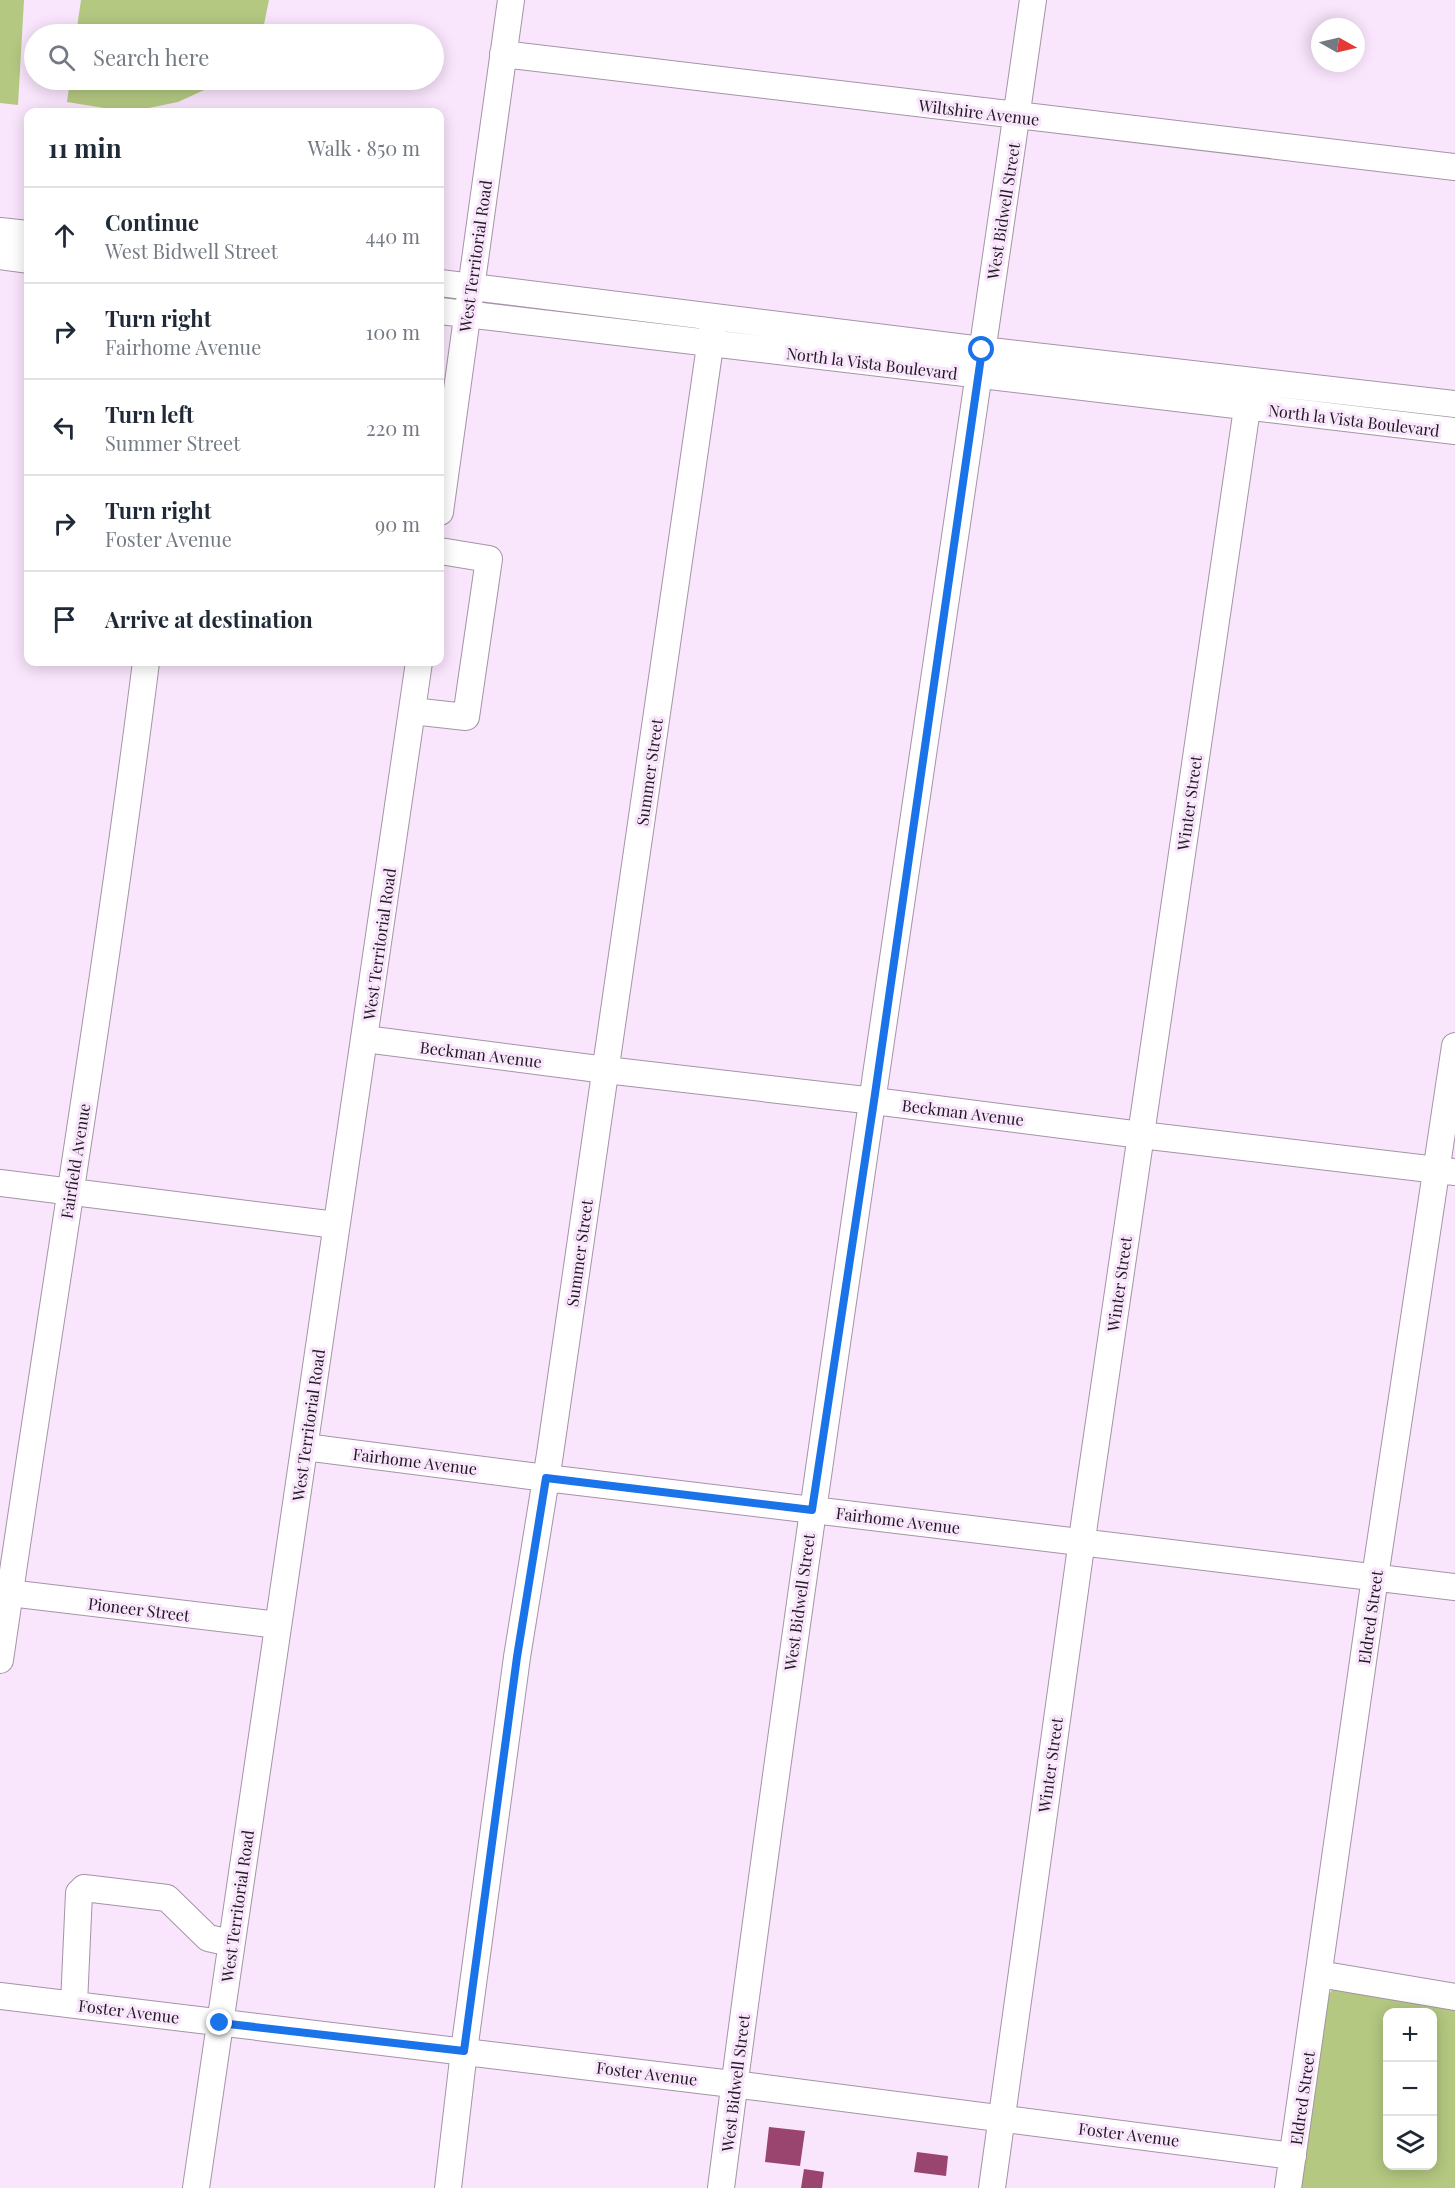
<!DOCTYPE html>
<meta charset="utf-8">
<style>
body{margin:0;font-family:"Playfair Display",serif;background:#f6f6f7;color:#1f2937}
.controls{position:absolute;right:18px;bottom:18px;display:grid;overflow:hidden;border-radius:12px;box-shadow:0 3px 15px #0003}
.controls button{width:54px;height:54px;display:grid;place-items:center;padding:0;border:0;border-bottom:2px solid #e0e1e3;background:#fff;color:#1f2937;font:30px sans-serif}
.compass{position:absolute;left:1311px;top:18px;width:54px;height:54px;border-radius:50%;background:#fff;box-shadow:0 3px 15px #0003;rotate:98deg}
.stop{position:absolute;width:18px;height:18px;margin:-14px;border:4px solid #1a73e8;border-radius:50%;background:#fff}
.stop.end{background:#1a73e8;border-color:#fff;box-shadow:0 2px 6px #0008}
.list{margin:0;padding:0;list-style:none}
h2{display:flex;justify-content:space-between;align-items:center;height:78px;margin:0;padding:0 24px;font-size:26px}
h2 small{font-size:20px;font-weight:400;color:#747a83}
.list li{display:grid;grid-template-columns:39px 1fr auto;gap:18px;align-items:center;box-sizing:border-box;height:96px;padding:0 24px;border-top:2px solid #e0e1e3}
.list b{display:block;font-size:22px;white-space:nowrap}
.list p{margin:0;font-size:20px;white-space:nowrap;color:#747a83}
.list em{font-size:20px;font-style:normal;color:#747a83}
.icon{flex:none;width:33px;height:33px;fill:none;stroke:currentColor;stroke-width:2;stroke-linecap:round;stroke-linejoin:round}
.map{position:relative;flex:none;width:1455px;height:2188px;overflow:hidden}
.search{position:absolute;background:#fff;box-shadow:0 3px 15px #0003;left:24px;top:24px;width:420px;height:66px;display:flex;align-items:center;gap:15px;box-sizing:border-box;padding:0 21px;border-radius:33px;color:#747a83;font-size:22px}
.panel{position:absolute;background:#fff;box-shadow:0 3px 15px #0003;left:24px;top:108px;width:420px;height:558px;border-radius:12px}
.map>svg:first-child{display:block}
.green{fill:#b4c881;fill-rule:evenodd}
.building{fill:#99456f}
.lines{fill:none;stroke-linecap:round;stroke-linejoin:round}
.minor-casing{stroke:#a593a7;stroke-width:28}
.minor{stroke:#fff;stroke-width:26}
.route{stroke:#1a73e8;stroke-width:8}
.labels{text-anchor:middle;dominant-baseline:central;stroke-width:6;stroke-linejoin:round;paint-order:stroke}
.street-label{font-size:16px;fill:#1e181f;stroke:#f9e5fc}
</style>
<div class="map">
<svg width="1455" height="2188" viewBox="0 0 1455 2188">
<rect width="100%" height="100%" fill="#f9e5fc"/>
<path class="green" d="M0,0h24l-6,105 -18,-2z
M81,0h188l-7,34h-186z
M70,80h156l-48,22 -49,10 -62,-10z
M1333,1989l122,20v179h-155l29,-194zM1388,2012h44v154h-44z"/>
<path class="building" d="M769,2127l36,4 -5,35 -35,-4z
M917,2152l31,4 -2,20 -32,-4z
M804,2169l20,3 -2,16h-21z"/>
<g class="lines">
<defs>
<path id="minor" d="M503,54l952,113
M0,231l28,3
M0,256l28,4
M440,283l542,67 473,54
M440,311l1015,120
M440,512l71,-512
M412,711l54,6 23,-158 -49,-8
M365,1039l241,31 268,31 267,34 314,37
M0,1183l336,42
M305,1447l241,31 909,109
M0,1592l278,33
M0,1660c48,-333 104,-665 146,-998
M1319,1974l136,23
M0,1996l757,91 536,69
M74,2004l5,-111 5,-5 83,10 41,40 23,5
M196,2188l223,-1526
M448,2188l16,-137 53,-394 33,-203 164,-1136
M721,2188c94,-731 208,-1459 312,-2188
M992,2188l93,-670 166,-1137
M1288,2188l87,-611 80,-531"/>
</defs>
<use href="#minor" class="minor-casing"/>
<use href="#minor" class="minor"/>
</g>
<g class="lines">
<path class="route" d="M220,2023l244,28 53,-394 29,-179 266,32 62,-409 108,-751"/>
</g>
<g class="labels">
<g class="street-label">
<text transform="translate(979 112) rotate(7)">Wiltshire Avenue</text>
<text transform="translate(1003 211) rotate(-81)">West Bidwell Street</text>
<text transform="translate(475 256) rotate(-82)">West Territorial Road</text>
<text transform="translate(872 363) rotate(7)">North la Vista Boulevard</text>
<text transform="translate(1354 420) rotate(7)">North la Vista Boulevard</text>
<text transform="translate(649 772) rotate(-82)">Summer Street</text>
<text transform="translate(1189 803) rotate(-82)">Winter Street</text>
<text transform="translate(379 944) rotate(-82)">West Territorial Road</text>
<text transform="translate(481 1054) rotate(7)">Beckman Avenue</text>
<text transform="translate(963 1112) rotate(7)">Beckman Avenue</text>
<text transform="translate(75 1161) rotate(-81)">Fairfield Avenue</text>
<text transform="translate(579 1253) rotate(-82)">Summer Street</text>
<text transform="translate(1119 1284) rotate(-82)">Winter Street</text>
<text transform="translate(308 1425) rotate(-82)">West Territorial Road</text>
<text transform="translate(415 1461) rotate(7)">Fairhome Avenue</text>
<text transform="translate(898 1520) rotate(7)">Fairhome Avenue</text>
<text transform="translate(799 1602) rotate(-82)">West Bidwell Street</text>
<text transform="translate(139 1609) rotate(7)">Pioneer Street</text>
<text transform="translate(1370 1617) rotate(-82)">Eldred Street</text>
<text transform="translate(1050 1765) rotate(-82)">Winter Street</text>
<text transform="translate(237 1906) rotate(-82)">West Territorial Road</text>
<text transform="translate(129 2011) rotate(7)">Foster Avenue</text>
<text transform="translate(647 2073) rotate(7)">Foster Avenue</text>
<text transform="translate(735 2083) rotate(-83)">West Bidwell Street</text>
<text transform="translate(1302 2098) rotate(-82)">Eldred Street</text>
<text transform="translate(1129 2134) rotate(7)">Foster Avenue</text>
</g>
</g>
</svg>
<div class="controls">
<button>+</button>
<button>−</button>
<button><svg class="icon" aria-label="layers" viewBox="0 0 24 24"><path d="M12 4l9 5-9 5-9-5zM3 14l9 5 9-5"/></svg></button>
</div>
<svg class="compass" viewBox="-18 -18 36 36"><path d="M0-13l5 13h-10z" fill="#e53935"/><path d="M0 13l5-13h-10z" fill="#747a83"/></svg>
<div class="stop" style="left:982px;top:350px"></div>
<div class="stop end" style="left:220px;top:2023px"></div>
<div class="search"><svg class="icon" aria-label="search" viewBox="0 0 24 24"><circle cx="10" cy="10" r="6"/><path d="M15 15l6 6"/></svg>Search here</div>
<section class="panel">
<h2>11 min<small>Walk · 850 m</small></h2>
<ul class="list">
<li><svg class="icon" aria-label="ahead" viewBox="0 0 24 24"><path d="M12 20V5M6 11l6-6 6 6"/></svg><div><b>Continue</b><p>West Bidwell Street</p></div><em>440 m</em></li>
<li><svg class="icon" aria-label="right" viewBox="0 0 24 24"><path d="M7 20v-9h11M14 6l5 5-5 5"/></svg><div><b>Turn right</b><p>Fairhome Avenue</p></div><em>100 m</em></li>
<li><svg class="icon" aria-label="left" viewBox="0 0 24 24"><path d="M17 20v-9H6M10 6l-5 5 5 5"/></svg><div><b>Turn left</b><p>Summer Street</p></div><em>220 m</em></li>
<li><svg class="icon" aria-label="right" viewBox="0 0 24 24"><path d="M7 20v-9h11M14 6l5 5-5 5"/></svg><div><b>Turn right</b><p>Foster Avenue</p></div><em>90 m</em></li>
<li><svg class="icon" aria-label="arrive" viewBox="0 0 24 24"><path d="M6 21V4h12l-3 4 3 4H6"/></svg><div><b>Arrive at destination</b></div></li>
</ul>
</section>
</div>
